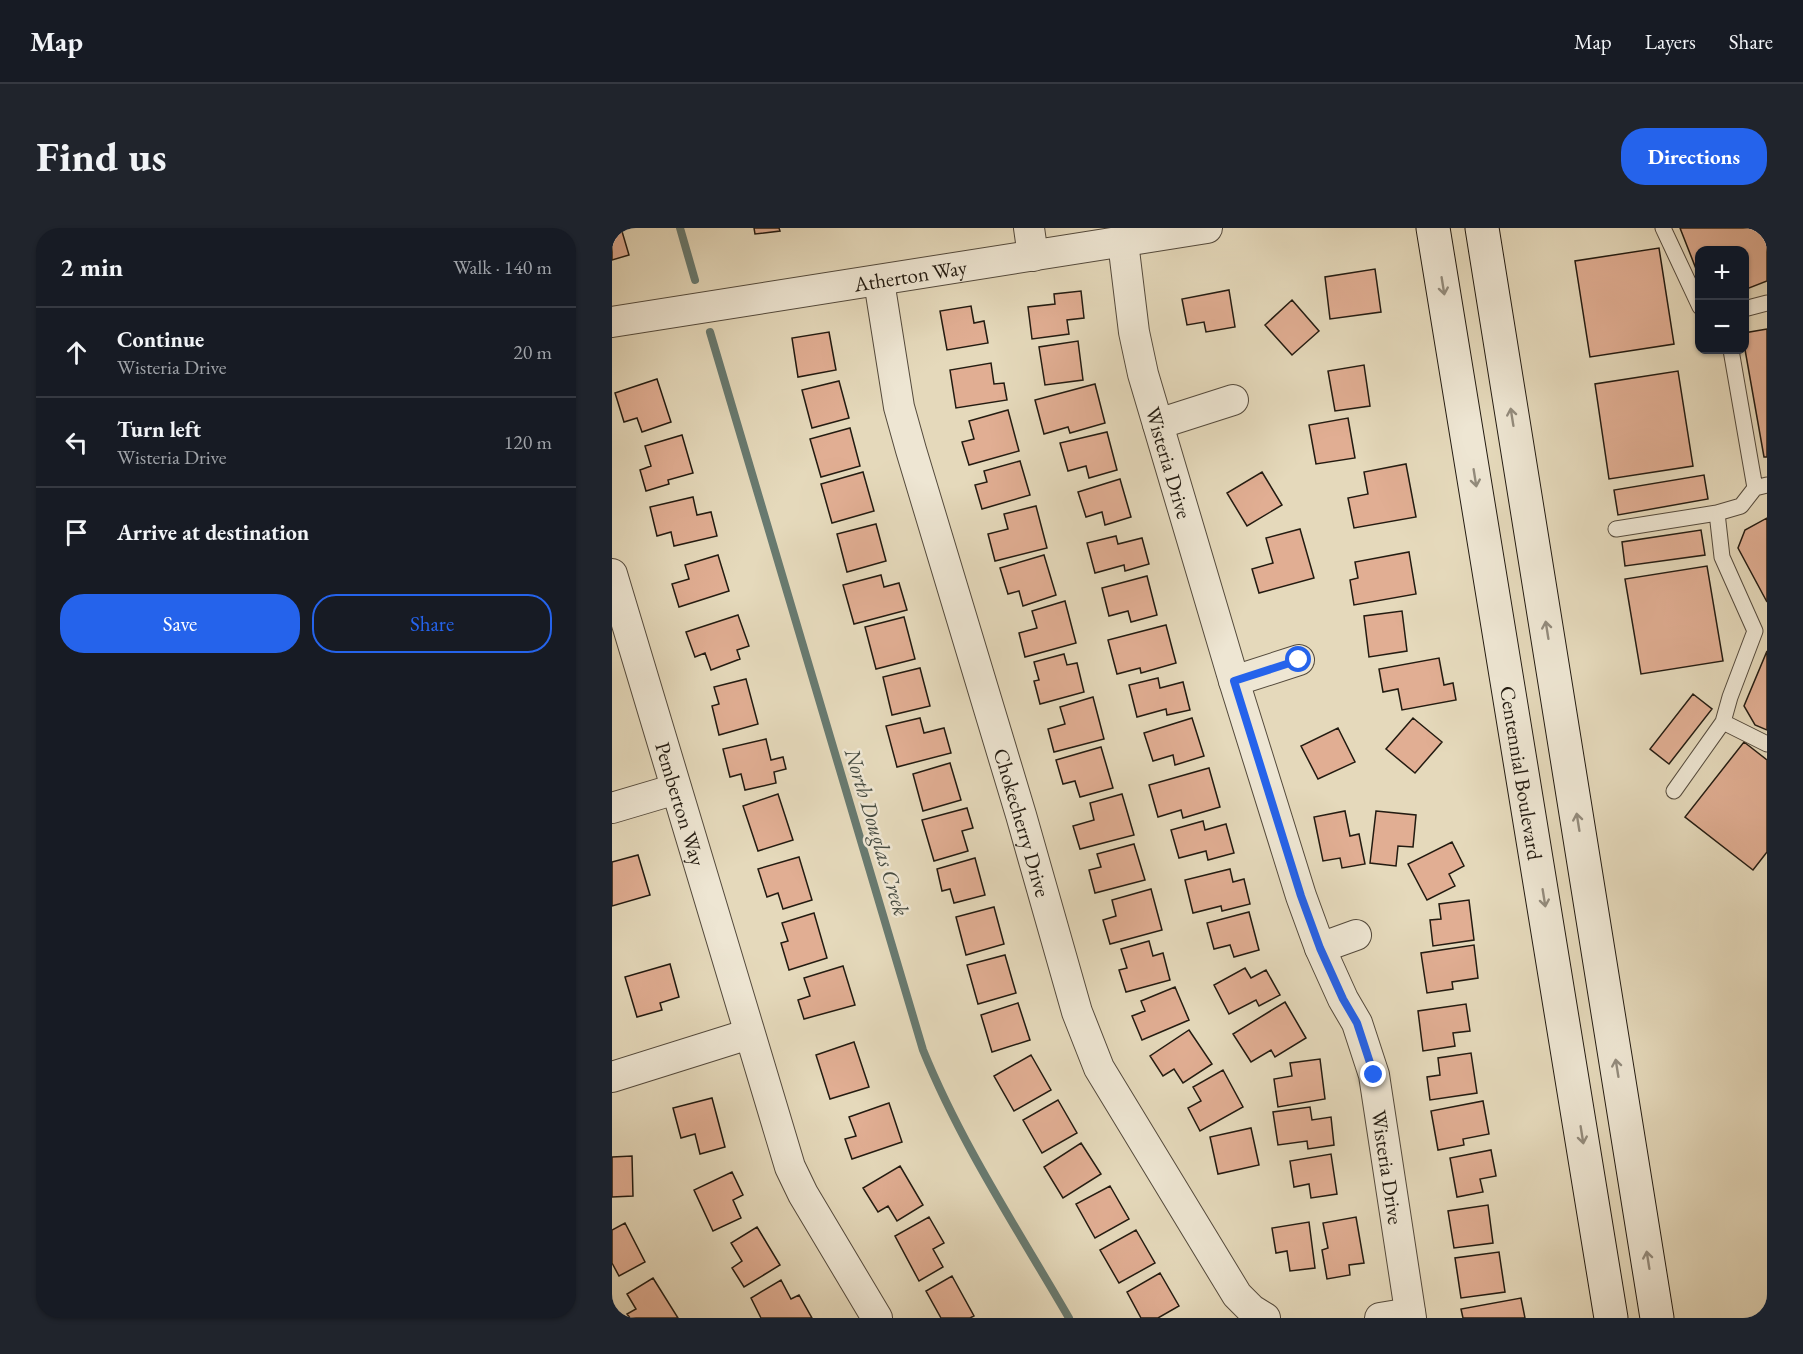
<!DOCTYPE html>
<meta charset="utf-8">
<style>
body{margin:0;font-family:"EB Garamond",serif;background:#20242c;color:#f1f3f6}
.controls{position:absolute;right:18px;top:18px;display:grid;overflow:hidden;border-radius:12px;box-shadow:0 2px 4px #0004}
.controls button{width:54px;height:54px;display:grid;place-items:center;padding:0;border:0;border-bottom:2px solid #363941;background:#171b24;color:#f1f3f6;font:30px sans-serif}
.stop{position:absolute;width:18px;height:18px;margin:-14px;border:4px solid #2563eb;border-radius:50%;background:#fff}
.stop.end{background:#2563eb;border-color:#fff;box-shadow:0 2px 6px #0008}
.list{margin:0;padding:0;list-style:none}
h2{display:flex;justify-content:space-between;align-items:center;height:78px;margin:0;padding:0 24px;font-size:26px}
h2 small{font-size:20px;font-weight:400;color:#9ea1a6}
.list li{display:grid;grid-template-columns:39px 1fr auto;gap:18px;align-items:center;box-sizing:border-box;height:90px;padding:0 24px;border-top:2px solid #363941}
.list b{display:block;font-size:22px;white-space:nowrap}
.list p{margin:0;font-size:20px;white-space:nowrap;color:#9ea1a6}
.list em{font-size:20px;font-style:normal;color:#9ea1a6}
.actions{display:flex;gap:12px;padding:18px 24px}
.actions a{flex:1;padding:14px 0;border:2px solid #2563eb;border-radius:24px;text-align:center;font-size:21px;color:#2563eb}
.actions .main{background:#2563eb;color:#fff}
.icon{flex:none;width:33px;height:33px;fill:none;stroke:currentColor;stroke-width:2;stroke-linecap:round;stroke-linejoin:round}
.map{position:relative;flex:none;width:1155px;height:1090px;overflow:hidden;border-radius:24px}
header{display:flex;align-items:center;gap:36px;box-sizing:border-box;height:84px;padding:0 30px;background:#171b24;border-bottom:2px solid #363941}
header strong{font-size:28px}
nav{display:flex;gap:33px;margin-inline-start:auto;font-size:21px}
.intro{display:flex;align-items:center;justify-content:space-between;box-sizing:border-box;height:144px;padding:0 36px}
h1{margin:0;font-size:42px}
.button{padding:15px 27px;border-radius:24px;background:#2563eb;color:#fff;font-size:21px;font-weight:700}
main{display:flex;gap:36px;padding:0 36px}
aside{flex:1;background:#171b24;border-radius:24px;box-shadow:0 2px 4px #0004}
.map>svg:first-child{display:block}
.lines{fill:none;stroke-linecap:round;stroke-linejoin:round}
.stream{stroke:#687a70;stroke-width:8}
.building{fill:#e1ae93;stroke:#231b11;stroke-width:1.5}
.lane-casing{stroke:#544a3c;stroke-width:17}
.street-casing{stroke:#544a3c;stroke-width:32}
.secondary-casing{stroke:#231b11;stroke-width:35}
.lane{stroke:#eee6d3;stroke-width:15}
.street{stroke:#eee6d3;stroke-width:30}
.secondary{stroke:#eee6d3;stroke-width:33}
.oneway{stroke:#938b7c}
.route{stroke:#2563eb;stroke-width:8}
.labels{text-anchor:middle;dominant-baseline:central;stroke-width:5;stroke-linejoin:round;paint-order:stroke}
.street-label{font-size:21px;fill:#231b11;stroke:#eee6d3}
.water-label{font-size:22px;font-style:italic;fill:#464b41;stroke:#eee6d3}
</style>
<header>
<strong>Map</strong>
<nav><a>Map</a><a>Layers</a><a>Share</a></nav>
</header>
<div class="intro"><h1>Find us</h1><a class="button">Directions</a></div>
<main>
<aside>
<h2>2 min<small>Walk · 140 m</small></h2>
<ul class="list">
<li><svg class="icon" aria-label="ahead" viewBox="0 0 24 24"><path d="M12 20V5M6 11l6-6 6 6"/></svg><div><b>Continue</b><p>Wisteria Drive</p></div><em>20 m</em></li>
<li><svg class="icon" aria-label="left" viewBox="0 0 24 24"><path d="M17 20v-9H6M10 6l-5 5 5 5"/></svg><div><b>Turn left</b><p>Wisteria Drive</p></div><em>120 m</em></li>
<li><svg class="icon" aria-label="arrive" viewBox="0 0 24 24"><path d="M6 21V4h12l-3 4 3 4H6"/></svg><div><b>Arrive at destination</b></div></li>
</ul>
<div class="actions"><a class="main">Save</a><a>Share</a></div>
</aside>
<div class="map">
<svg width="1155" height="1090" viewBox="0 0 1155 1090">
<rect width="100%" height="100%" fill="#e5d9bb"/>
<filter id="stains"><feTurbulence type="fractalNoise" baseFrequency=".00333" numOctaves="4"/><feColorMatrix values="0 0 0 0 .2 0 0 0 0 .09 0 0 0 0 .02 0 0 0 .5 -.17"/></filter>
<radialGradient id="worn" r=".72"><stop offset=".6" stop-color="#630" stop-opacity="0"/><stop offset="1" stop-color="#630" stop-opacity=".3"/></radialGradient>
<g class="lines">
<path class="stream" d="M68,0l15,52
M98,104l213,718c38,94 95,180 146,268"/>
</g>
<path class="building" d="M0,0h9l8,27 -17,5z
M142,0h25l1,3 -25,3z
M1068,0h87v53l-23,9v-40h-44v29z
M1047,20l15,96 -84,13 -15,-96z
M763,41l6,43 -51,7 -5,-42z
M617,62l6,37 -29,5 -2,-10 -17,3 -5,-26z
M469,63l3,27 -17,2 2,14 -37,5 -4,-32 27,-3 -1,-10z
M680,72l27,31 -27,24 -27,-30z
M359,78l3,17 10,-2 4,22 -41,7 -7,-39z
M1155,101v128h-3l-20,-113v-11z
M217,104l7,38 -38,7 -6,-39z
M466,113l5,39 -38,5 -6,-38z
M379,135l3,21 10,-1 3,17 -51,8 -6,-38z
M752,137l6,41 -35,5 -7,-40z
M1066,143l15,95 -84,13 -14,-95z
M45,151l14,43 -29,10 -5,-14 -13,4 -9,-29z
M227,153l10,37 -37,10 -10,-38z
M483,156l10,39 -35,10 -2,-6 -24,7 -9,-34z
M396,182l11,41 -50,14 -7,-23 12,-3 -5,-18z
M736,190l7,40 -39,6 -7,-39z
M238,200l10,38 -39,11 -11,-38z
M495,204l10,38 -28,8 -3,-12 -18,5 -8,-28z
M70,207l11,38 -25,7 1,4 -23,7 -6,-21 11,-4 -6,-20z
M408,233l10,34 -48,14 -7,-24 12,-3 -3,-11z
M794,236l10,53 -62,11 -6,-30 20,-4 -4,-22z
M251,244l11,39 -42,12 -11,-39z
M650,244l20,33 -35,21 -20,-33z
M1092,247l4,24 -90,16 -4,-25z
M508,251l11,38 -26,8 -3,-13 -16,5 -8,-25z
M81,269l4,18 14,-3 6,24 -43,10 -3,-14 -14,4 -7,-29z
M424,278l11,42 -52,13 -7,-27 20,-5 -4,-15z
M1155,290v84l-29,-54 7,-18z
M264,296l10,37 -39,11 -10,-38z
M688,301l14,49 -55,15 -7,-24 21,-6 -7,-25z
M1089,302l4,25 -80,11 -3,-24z
M504,308l2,8 24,-6 7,26 -24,7 -1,-6 -29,8 -8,-30z
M797,324l7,42 -62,11 -4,-25 8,-2 -3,-16z
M106,327l11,36 -50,16 -7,-23 17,-5 -4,-14z
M432,327l12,40 -33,11 -4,-15 -11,3 -8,-26z
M1095,338l16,95 -82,13 -16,-95z
M269,347l3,12 15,-4 8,27 -53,14 -11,-39z
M535,348l10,39 -26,7 -3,-11 -19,5 -7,-28z
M453,373l11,42 -51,14 -6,-24 18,-5 -5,-17z
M790,383l5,40 -38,6 -5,-41z
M126,387l11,31 -12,4 3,9 -29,11 -6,-17 -10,4 -9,-25z
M292,389l11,42 -39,10 -11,-42z
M554,397l10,38 -35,10 -1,-5 -23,6 -9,-34z
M1155,423v79l-12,-5 -11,-19z
M452,426l3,11 10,-2 7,29 -44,12 -6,-23 5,-1 -5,-18z
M827,430l5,27 9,-2 3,17 -54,10 -4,-21 -15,3 -4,-23z
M308,440l10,38 -38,9 -9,-38z
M546,450l2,10 23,-6 7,28 -23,5 -1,-6 -29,8 -8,-32z
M134,451l12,45 -39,11 -7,-29 7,-2 -5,-17z
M1081,466l19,15 -43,55 -19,-15z
M481,469l11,42 -50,13 -6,-23 17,-5 -5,-17z
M308,490l4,15 20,-5 7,25 -54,14 -11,-41z
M580,490l12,38 -29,9 -2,-10 -20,6 -9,-28z
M801,490l29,24 -27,31 -29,-24z
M726,500l17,34 -37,17 -17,-33z
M154,511l5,21 12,-3 3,12 -12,3 2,11 -31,7 -4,-16 -11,3 -7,-28z
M1132,514l23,18v92l-14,18 -68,-53z
M489,519l12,41 -33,9 -5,-16 -12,3 -7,-24z
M338,535l11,37 -38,11 -10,-37z
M597,540l11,39 -37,11 -2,-8 -23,7 -9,-32z
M166,566l15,46 -35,11 -15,-45z
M510,566l12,41 -54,14 -7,-23 21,-6 -4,-17z
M355,580l6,20 -11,3 6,20 -34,10 -12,-41z
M733,583l5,25 9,-2 6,30 -23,4 -2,-10 -17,3 -9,-44z
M764,583l40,4 -3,32 -15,-1 -2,20 -26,-3z
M591,593l2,9 21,-6 8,29 -26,7 -2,-9 -27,7 -8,-28z
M840,614l12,24 -15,8 6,12 -28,14 -19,-36z
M522,616l11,36 -50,13 -6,-23 12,-3 -4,-13z
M26,627l12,40 -38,11v-44z
M187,629l13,43 -29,9 -5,-16 -11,4 -9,-28z
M363,630l10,37 -31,8 -4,-14 -8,2 -5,-22z
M618,641l3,13 11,-3 6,25 -28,7 -1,-5 -28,7 -8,-33z
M539,661l11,41 -52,14 -7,-24 13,-4 -4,-16z
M857,672l5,40 -41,6 -3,-26 11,-1 -2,-15z
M382,679l10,37 -38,11 -10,-38z
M637,684l10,38 -25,7 -4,-12 -16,4 -7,-26z
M202,685l13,45 -38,12 -8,-27 7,-2 -6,-18z
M537,713l4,15 10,-3 7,27 -44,12 -7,-22 8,-2 -6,-19z
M862,717l4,33 -26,4 1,7 -26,4 -6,-40z
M393,727l11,38 -38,11 -11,-39z
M58,736l9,33 -19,6 2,7 -25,7 -12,-40z
M231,738l12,39 -51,14 -6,-19 12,-4 -6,-18z
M633,740l6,10 15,-8 14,25 -21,11 -3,-6 -27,14 -15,-29z
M563,759l14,33 -47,20 -10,-24 13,-5 -4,-10z
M673,774l21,36 -31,19 -4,-7 -20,12 -18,-28z
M406,775l12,37 -38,12 -11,-37z
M854,776l4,27 -17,2 2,13 -32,5 -5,-40z
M577,802l23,34 -29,19 -9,-14 -11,7 -13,-20z
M242,814l15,45 -39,12 -14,-44z
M859,825l6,40 -47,7 -3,-23 13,-2 -2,-17z
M419,827l20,35 -37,21 -20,-35z
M708,831l5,40 -47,8 -4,-28 18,-3 -2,-13z
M611,842l20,37 -43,24 -12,-23 13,-7 -8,-14z
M100,870l13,49 -25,7 -5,-20 -14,4 -8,-30z
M446,872l19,33 -35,20 -19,-33z
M871,873l6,33 -26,5 1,6 -26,5 -7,-39z
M277,875l13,39 -50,17 -7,-20 11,-3 -7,-19z
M698,879l2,13 19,-3 3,28 -26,4 -1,-8 -29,4 -5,-33z
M639,900l8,37 -41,9 -8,-37z
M469,915l20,31 -38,24 -19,-31z
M879,922l5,26 -16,3 3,13 -26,5 -7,-39z
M719,926l6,40 -26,4 -2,-14 -15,3 -4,-26z
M20,928l1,40 -21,1v-40z
M288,938l23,39 -26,16 -9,-15 -10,6 -15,-24z
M120,944l11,23 -10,5 8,18 -28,13 -19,-41z
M498,958l19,33 -34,19 -19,-34z
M876,977l5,38 -39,5 -6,-37z
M317,989l15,26 -11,6 10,18 -24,14 -24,-45z
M744,989l8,46 -15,2 1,10 -23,4 -5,-29 6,-2 -5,-25z
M697,994l6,46 -25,3 -3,-20 -11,2 -4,-25z
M13,995l20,39 -26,14 -7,-13v-33z
M145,999l23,38 -36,22 -12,-19 10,-7 -11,-18z
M524,1002l19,33 -36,20 -19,-33z
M887,1024l6,40 -44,6 -6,-40z
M548,1045l19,33 -21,12h-17l-14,-26z
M340,1048l22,40 -4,2h-29l-15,-27z
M41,1050l25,40h-48l-3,-4 9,-5 -9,-15z
M169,1052l10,19 8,-4 13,23h-51l-10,-20z
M909,1070l4,20h-62l-2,-9z"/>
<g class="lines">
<defs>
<path id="lane" d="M1051,0l37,79
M1132,81l23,-6
M1119,122l24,138
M1004,301l101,-16 24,-7 14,-18 12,-3
M1111,494l44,22
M1062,563l49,-69 7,-25 25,-66 -33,-74 -5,-44"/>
<g id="street">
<path d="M417,0l4,28"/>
<path id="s1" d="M511,14l11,90 9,42 91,307 67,215 19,52 23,51 14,24 17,52 37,243"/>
<path id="s2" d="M267,53l20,126 12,43 110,365 56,197 22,56 138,227 15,15 13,8"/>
<path id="s3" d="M0,94l595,-94"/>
<path d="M546,196l75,-24"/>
<path id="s4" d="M0,346l178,593 13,27 74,124"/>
<path d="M622,453l65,-21"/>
<path d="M0,580l64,-19"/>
<path d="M708,720l36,-13"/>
<path d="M0,849l137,-43"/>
<path d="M768,1090l30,-5"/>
</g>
<g id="secondary">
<path id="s5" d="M821,0l178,1090"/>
<path d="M870,0l175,1090"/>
</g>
</defs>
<use href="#lane" class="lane-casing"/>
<use href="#street" class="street-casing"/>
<use href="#secondary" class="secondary-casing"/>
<use href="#lane" class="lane"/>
<use href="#street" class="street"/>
<use href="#secondary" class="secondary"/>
</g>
<defs><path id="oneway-shaft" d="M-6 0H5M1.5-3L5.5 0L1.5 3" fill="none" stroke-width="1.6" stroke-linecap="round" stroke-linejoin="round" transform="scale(1.5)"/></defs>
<g class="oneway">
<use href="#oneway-shaft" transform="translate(831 58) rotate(81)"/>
<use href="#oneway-shaft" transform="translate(900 189) rotate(-99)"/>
<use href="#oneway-shaft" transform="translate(863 250) rotate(81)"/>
<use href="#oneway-shaft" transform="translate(935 402) rotate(-99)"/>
<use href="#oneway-shaft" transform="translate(966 594) rotate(-99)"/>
<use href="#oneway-shaft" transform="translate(932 670) rotate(81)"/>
<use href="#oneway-shaft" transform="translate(1005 840) rotate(-99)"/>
<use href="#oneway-shaft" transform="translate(970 907) rotate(81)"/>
<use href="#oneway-shaft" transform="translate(1036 1032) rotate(-99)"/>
</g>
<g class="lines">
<path class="route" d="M687,432l-65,21 67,215 19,52 23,51 14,24 17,52"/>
</g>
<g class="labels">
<g class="street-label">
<text stroke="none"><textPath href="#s3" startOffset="302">Atherton Way</textPath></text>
<text stroke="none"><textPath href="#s1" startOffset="226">Wisteria Drive</textPath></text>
<text stroke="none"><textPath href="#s5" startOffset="552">Centennial Boulevard</textPath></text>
<text stroke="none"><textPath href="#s4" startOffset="240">Pemberton Way</textPath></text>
<text stroke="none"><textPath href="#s2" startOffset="561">Chokecherry Drive</textPath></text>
<text stroke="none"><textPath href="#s1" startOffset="966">Wisteria Drive</textPath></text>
</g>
<g class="water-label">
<text transform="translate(265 604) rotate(73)">North Douglas Creek</text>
</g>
</g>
<rect width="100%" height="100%" filter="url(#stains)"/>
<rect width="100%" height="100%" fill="url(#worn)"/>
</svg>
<div class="controls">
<button>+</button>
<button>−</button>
</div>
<div class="stop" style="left:687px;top:432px"></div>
<div class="stop end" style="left:762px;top:847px"></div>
</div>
</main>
